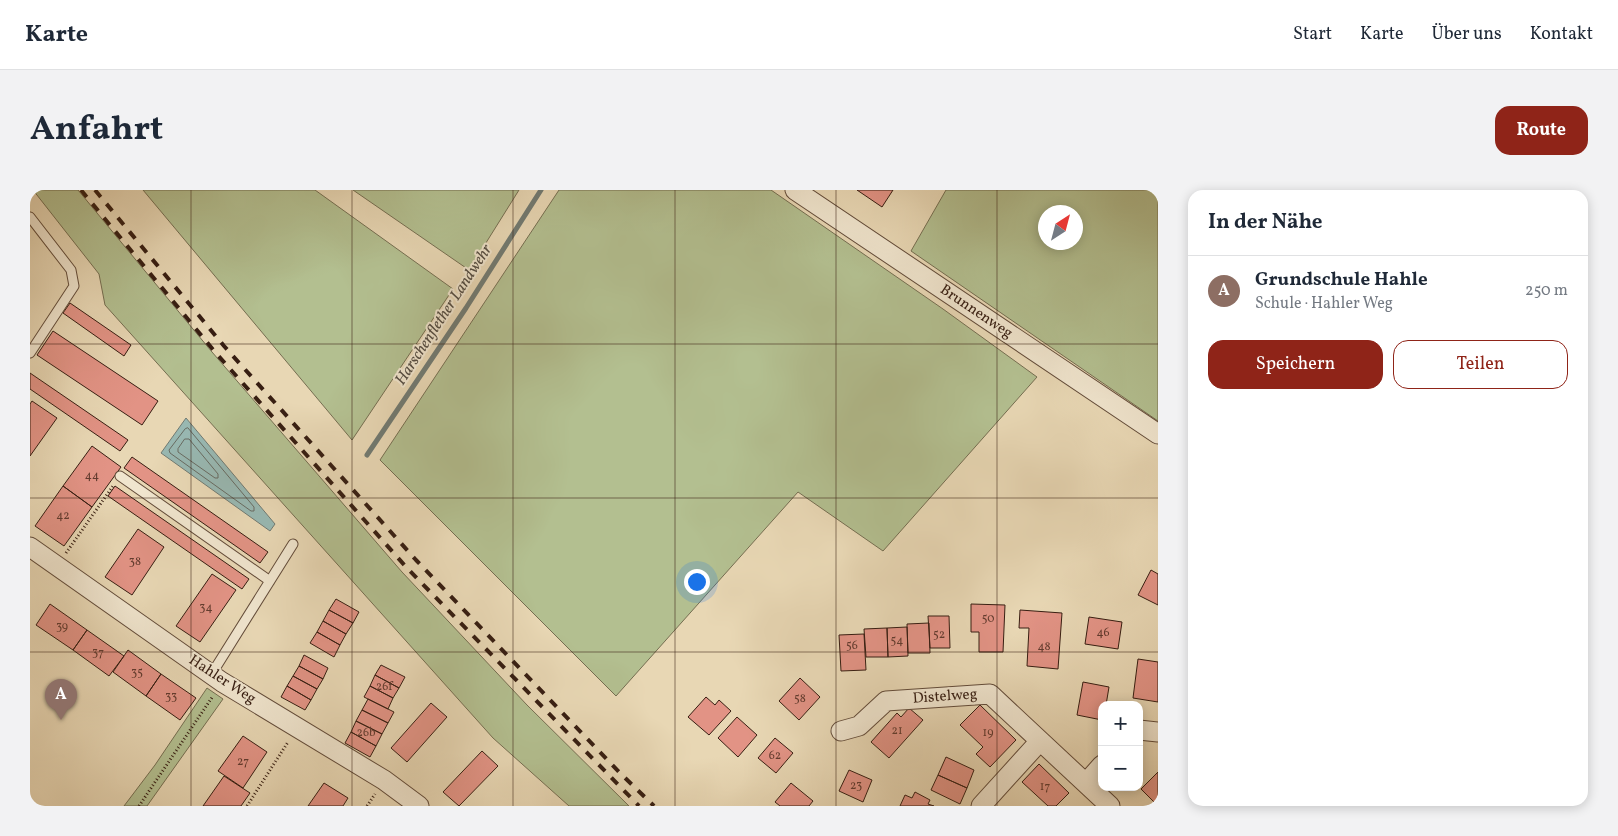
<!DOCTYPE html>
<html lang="de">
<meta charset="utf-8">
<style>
body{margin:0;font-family:Vollkorn,serif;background:#f2f2f3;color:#1f2937}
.controls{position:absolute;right:15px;bottom:15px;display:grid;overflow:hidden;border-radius:10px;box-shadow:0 2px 12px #0003}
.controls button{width:45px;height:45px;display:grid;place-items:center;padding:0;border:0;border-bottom:1px solid #e0e1e3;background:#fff;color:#1f2937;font:25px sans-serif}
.compass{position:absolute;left:1008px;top:15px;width:45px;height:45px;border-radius:50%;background:#fff;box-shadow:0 2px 12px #0003;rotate:36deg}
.you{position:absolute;left:666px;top:391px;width:18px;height:18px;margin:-12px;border:4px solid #fff;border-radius:50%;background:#1a73e8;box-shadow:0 0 0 8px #1a73e833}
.badge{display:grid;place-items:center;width:32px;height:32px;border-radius:50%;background:#8f2418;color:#fff;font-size:16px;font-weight:700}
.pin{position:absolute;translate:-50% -41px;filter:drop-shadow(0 1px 2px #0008)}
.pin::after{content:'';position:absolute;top:26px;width:18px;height:15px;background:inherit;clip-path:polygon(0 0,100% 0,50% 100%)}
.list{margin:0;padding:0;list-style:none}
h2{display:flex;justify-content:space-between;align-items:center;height:65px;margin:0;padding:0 20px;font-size:21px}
h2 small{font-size:16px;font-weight:400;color:#747a83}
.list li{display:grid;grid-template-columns:32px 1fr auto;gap:15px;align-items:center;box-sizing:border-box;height:70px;padding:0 20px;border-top:1px solid #e0e1e3}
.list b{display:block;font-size:19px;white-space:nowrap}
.list p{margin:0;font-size:16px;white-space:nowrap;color:#747a83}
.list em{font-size:16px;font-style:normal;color:#747a83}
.actions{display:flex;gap:10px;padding:15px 20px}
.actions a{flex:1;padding:11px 0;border:1px solid #8f2418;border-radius:15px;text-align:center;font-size:18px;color:#8f2418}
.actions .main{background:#8f2418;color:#fff}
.map{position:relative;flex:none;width:1128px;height:616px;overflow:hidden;border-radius:15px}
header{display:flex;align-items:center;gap:30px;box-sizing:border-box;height:70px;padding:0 25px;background:#fff;border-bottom:1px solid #e0e1e3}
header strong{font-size:24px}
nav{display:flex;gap:28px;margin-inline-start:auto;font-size:18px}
.intro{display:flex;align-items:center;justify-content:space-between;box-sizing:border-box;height:120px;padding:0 30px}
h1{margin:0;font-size:35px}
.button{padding:12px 22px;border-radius:15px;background:#8f2418;color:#fff;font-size:18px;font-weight:700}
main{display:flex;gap:30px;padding:0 30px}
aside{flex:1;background:#fff;border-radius:15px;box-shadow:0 2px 12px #0003}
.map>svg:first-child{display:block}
.green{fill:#b3bf90;stroke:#756e51;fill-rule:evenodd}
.water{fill:#98b8b2;stroke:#717a72}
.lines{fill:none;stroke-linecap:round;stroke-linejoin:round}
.shore{stroke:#686b62;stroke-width:1}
.stream{stroke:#717a72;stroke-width:5}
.building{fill:#e29385;stroke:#371e12}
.lane-casing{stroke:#634c3a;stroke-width:11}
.street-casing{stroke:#634c3a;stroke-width:21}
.path{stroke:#371e12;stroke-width:3;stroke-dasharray:1 2.5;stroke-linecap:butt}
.lane{stroke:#f0e5ce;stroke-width:9}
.street{stroke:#f0e5ce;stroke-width:19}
.rail{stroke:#371e12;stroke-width:4;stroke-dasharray:9 9;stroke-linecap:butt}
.grid{fill:none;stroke:#371e12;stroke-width:1;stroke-opacity:0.55}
.labels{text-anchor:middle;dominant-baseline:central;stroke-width:4;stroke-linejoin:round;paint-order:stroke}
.number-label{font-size:12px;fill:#623b2f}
.street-label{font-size:15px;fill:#371e12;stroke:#f0e5ce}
.water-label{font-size:16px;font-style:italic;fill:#544c42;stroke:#f0e5ce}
</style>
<header>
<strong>Karte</strong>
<nav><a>Start</a><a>Karte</a><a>Über uns</a><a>Kontakt</a></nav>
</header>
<div class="intro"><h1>Anfahrt</h1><a class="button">Route</a></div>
<main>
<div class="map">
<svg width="1128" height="616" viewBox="0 0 1128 616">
<rect width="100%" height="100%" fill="#e8d7b4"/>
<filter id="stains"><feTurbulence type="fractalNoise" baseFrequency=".004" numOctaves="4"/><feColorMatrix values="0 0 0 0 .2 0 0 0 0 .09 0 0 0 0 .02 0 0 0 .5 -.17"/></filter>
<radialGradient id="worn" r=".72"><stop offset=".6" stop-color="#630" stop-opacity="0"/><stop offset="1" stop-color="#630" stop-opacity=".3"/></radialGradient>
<path class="green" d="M3,0h45l134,162 190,220 125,133 102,101h-60l-76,-68 -388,-433 -6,-31z
M113,0h172l138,99 -101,151z
M323,0h166l-50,80z
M529,0h212l172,119 94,68 -154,174 -85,-59 -182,204 -236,-236z
M916,0h212v231l-247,-170zM1016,22h30v30h-30z
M177,498l16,11 -76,107h-23l31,-41z"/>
<path class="water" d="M156,228l89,106 -5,7 -109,-78z"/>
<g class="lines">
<path class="shore" d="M158,238l66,79v4h-3l-81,-58 -1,-3 16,-21z
M155,249h4l29,35v4h-3l-37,-26v-3z"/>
<path class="stream" d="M337,265l99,-147 75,-118"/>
</g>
<path class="building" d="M827,0h36l-11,17z
M40,113l61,42 -7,11 -61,-43z
M23,141l105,70 -16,24 -105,-70z
M0,183l98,67 -8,11 -90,-62z
M2,211l25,17 -27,38v-52z
M62,256l29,21 -29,40 -29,-21z
M102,267l136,95 -8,11 -136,-95z
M33,296l29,21 -28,39 -29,-20z
M85,296l134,93 -7,10 -134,-93z
M108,339l26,18 -32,48 -27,-18z
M1121,380l7,4v31l-20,-10z
M182,384l24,16 -36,52 -24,-16z
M306,409l23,13 -6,11 -24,-13z
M20,414l37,26 -14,20 -37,-25z
M941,414l34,1 -2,47h-24v-20h-8z
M299,420l24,13 -7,11 -23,-13z
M990,420l42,3 -4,56 -31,-3 2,-38h-10z
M898,426h21l1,32h-20z
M1059,427l33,5 -4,27 -33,-5z
M293,431l23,13 -6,11 -23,-13z
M899,433l1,30h-22l-1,-29z
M877,437l1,29 -20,1 -1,-29z
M857,438l1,29h-22l-2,-28z
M57,440l37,26 -15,20 -36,-26z
M287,442l23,13 -6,12 -24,-14z
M834,444l2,36 -25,1 -2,-36z
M98,460l33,24 -15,22 -33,-24z
M274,465l24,13 -5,11 -24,-13z
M1108,469l20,3v40l-25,-4z
M351,475l24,12 -6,11 -24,-13z
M269,476l24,13 -6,10 -24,-13z
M131,484l35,24 -16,22 -34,-24z
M345,485l24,13 -6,10 -23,-12z
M263,486l24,13 -6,11 -24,-14z
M770,488l20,19 -21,23 -20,-19z
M1053,492l26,5 -3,18h-4v15l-25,-5z
M257,496l24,14 -6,10 -24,-13z
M340,496l23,12 -5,11 -24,-12z
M676,507l9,8 4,-5 12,11 -22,24 -21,-18z
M338,509l26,13 -6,11 -26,-13z
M401,513l16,14 -40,45 -16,-14z
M950,515l36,35 -26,27 -14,-13 7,-7 -23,-22z
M879,518l14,12 -34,38 -18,-16 26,-29 4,4z
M332,520l26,13 -6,11 -26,-13z
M707,527l20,18 -19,22 -20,-19z
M326,531l26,13 -6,12 -25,-14z
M321,542l25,14 -6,11 -25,-14z
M213,546l24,16 -24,36 -25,-17z
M745,548l18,15 -17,20 -18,-15z
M452,561l16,15 -39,40 -16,-14z
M916,567l28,13 -7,18 -29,-13z
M1009,574l30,29 -13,13h-8l-26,-24z
M819,580l23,10 -9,22 -24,-11z
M1128,582v34l-17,-17z
M908,585l29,13 -7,16 -29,-14z
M194,586l26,17 -9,13h-38z
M294,593l24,15 -5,8h-35z
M761,593l22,18 -4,5h-29l-5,-4z
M885,602l15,8 -2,4 6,2h-34l5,-11 7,3z"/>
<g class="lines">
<defs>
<path id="lane" d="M0,27l41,53 3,16 -44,67
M90,286l150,105
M181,485l82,-131"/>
<path id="street" d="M765,0l363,244
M0,357l192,135 162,98 35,26
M1109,540l19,2
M811,541l18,-5 27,-25 104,-7 120,112
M1056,593l16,-18
M951,616l59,-65"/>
</defs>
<use href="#lane" class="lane-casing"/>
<use href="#street" class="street-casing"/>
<path class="path" d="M36,363l47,-67
M109,616l74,-110
M217,616l41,-64
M337,616l8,-12"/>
<use href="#lane" class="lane"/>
<use href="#street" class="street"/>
<path class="rail" d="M51,0l134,162 192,216 232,238
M65,0l129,156 192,214 203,212 35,34"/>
</g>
<path class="grid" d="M161,0v616M322,0v616M483,0v616M645,0v616M806,0v616M967,0v616M0,154h1128M0,308h1128M0,462h1128"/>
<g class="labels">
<g class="number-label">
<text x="62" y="286">44</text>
<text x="33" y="326">42</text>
<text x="105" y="372">38</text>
<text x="176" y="418">34</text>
<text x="958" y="429">50</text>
<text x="32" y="437">39</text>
<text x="1073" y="443">46</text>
<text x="909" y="445">52</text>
<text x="867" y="451">54</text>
<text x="822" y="456">56</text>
<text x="1014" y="457">48</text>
<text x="68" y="463">37</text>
<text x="107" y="483">35</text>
<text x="354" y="497">26f</text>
<text x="141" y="507">33</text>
<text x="770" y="509">58</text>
<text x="867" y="541">21</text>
<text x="336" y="543">26b</text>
<text x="958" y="543">19</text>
<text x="745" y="566">62</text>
<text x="213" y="572">27</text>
<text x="826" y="596">23</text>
<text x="1015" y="597">17</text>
</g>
<g class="street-label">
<text transform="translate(946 122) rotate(34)">Brunnenweg</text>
<text transform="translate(192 490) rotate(33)">Hahler Weg</text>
<text transform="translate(915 507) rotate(-4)">Distelweg</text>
</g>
<g class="water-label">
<text transform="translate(414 125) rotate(-57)">Harschenflether Landwehr</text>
</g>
</g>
<rect width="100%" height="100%" filter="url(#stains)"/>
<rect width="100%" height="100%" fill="url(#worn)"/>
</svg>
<div class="controls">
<button>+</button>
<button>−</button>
</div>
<svg class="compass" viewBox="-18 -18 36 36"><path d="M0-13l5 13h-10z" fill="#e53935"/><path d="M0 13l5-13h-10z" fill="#747a83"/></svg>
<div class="you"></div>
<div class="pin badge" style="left:31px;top:530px;background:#8d6e63">A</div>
</div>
<aside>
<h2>In der Nähe<small></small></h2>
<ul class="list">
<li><span class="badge" style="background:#8d6e63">A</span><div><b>Grundschule Hahle</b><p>Schule · Hahler Weg</p></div><em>250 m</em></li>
</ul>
<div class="actions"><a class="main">Speichern</a><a>Teilen</a></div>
</aside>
</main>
